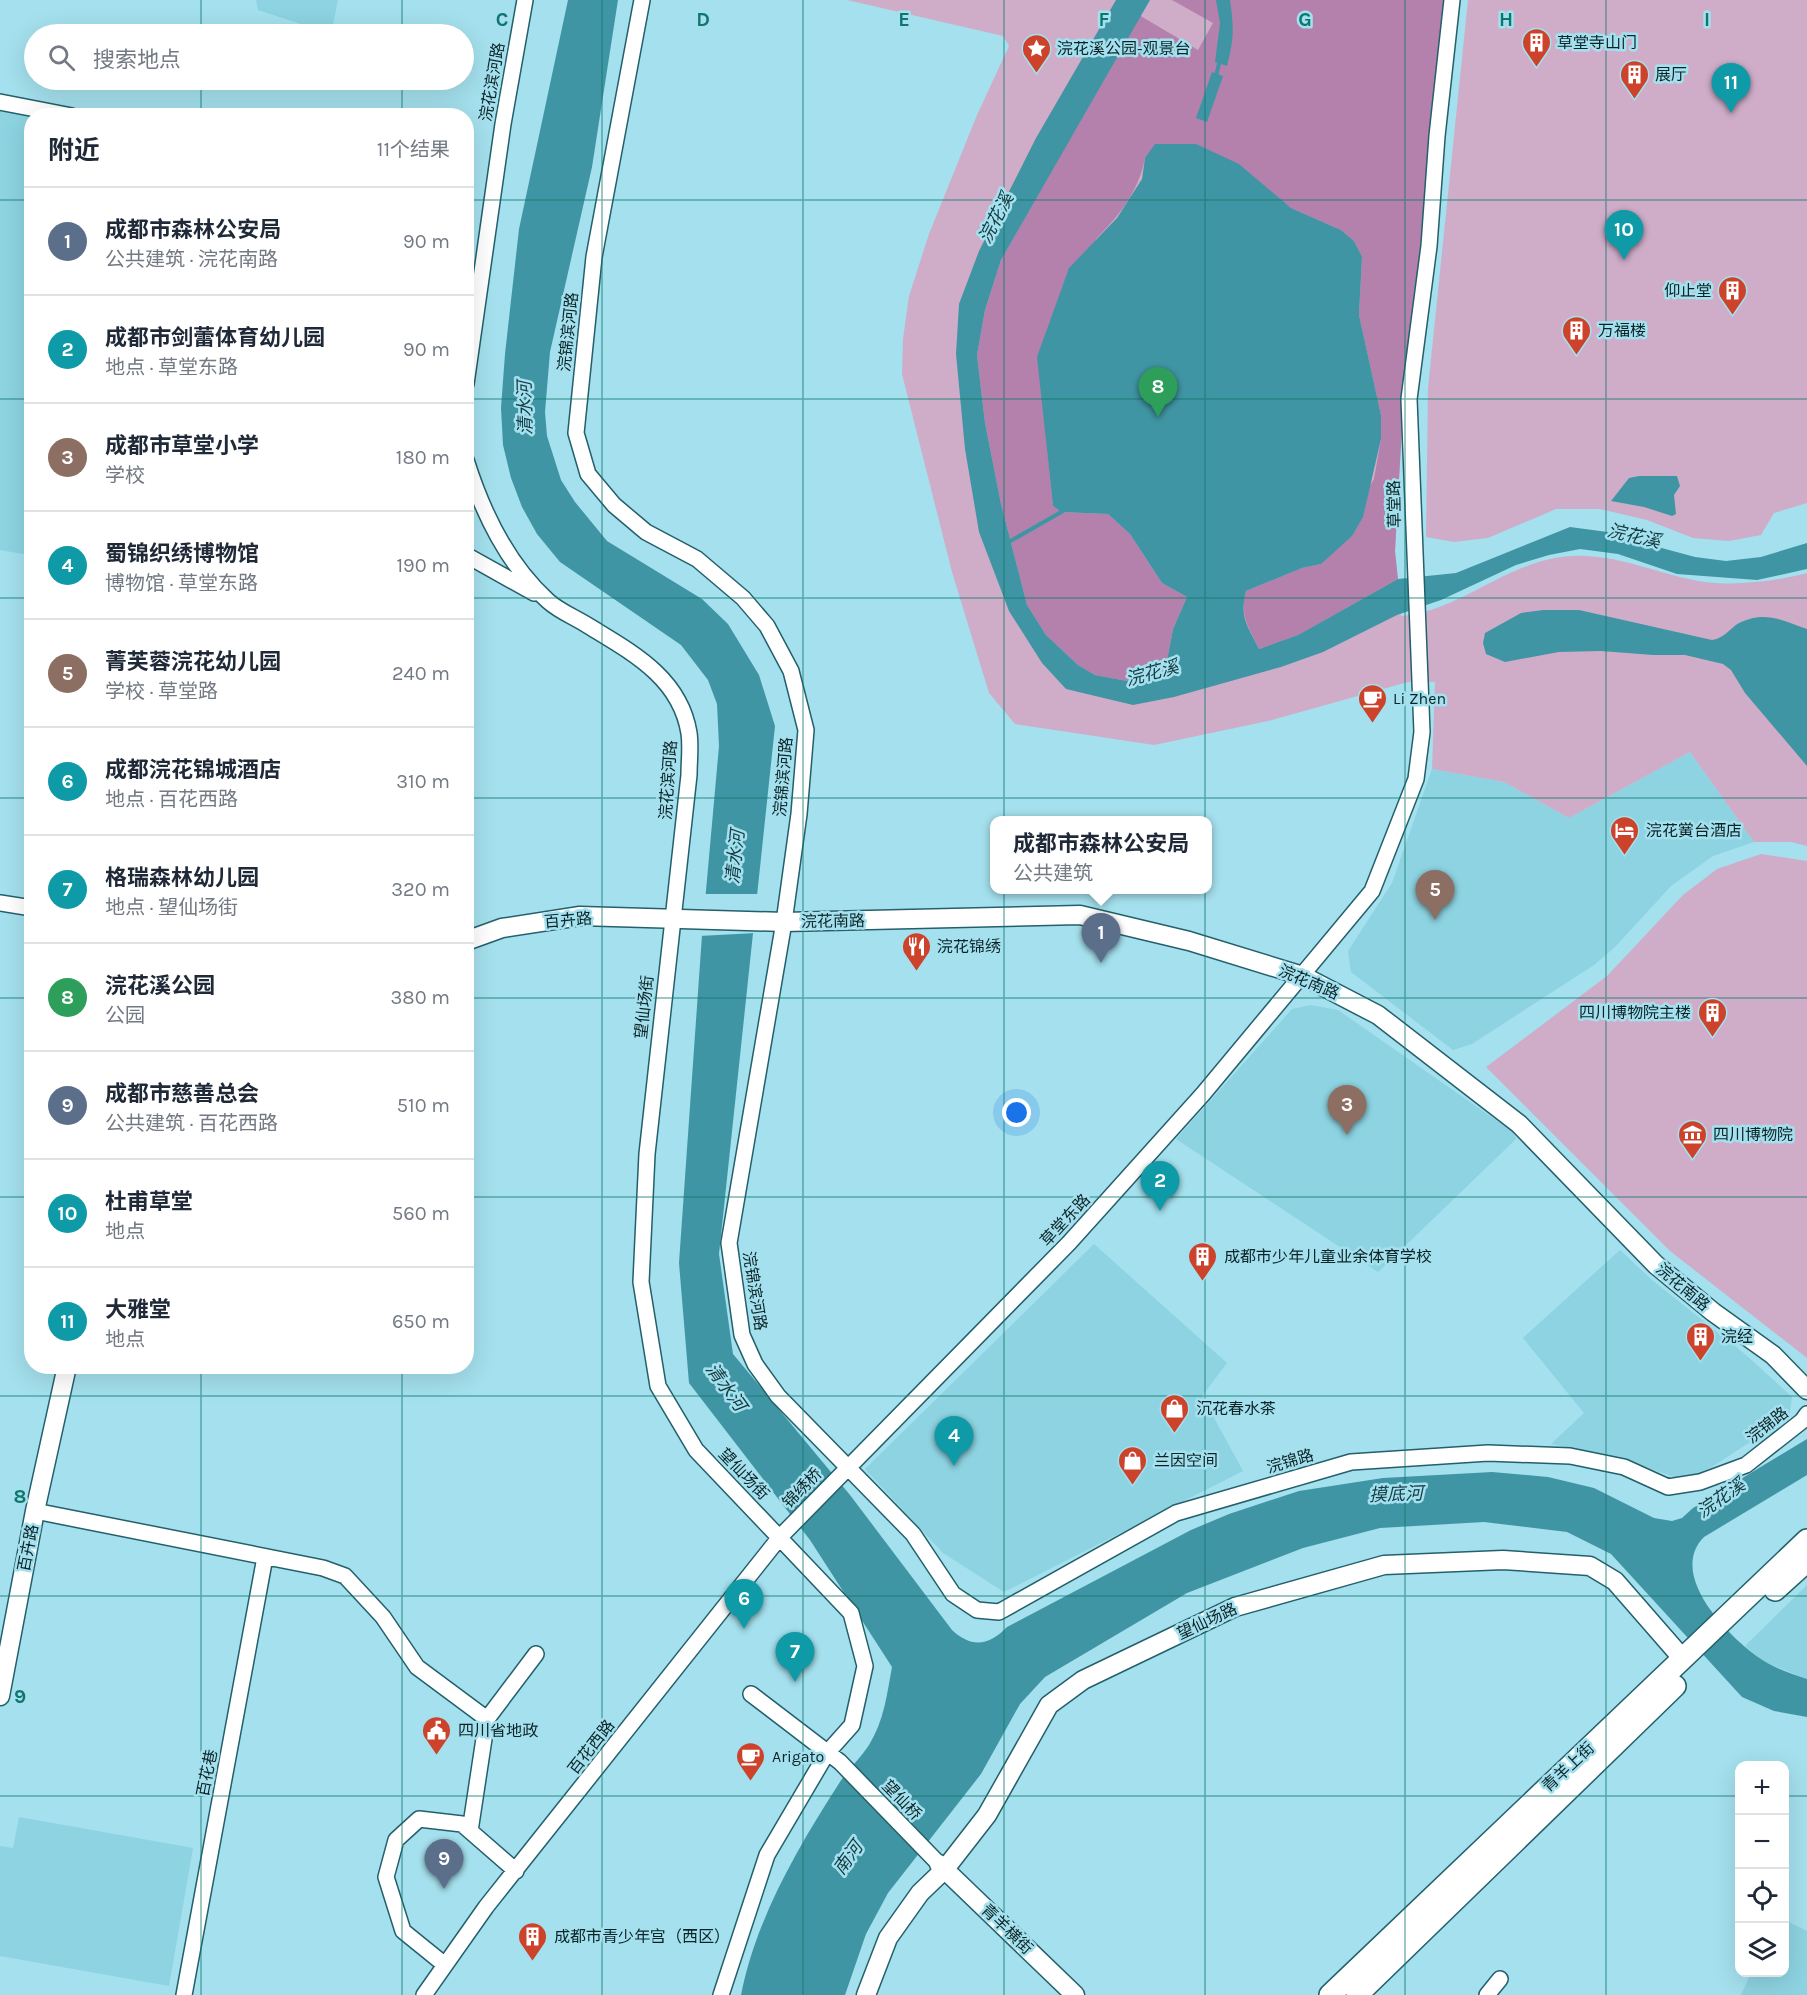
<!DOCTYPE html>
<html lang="zh">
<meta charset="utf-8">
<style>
body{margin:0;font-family:Karla,"Noto Sans SC",sans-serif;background:#f2f2f3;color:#1f2937}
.controls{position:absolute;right:18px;bottom:18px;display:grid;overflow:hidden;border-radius:12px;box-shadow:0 6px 24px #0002}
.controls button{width:54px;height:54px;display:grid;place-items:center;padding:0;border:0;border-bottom:2px solid #e0e1e3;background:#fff;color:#1f2937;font:30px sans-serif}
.you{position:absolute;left:1017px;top:1113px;width:21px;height:21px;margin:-15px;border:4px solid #fff;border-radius:50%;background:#1a73e8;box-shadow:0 0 0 9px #1a73e833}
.badge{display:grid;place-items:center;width:39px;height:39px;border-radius:50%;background:#1a73e8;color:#fff;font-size:20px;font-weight:700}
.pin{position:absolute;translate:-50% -50px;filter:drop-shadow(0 2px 3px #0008)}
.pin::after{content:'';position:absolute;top:32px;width:21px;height:18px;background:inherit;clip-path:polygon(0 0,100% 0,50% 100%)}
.popup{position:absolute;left:990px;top:816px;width:222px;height:78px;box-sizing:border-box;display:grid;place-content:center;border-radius:12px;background:#fff;filter:drop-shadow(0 2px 4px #0005);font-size:20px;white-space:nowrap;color:#747a83}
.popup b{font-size:22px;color:#1f2937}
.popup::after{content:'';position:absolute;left:50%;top:100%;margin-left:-12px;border:12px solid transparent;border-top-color:#fff}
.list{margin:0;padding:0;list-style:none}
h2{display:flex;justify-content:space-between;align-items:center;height:78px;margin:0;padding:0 24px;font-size:26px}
h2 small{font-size:20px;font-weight:400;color:#747a83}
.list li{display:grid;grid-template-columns:39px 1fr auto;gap:18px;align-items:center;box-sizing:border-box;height:108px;padding:0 24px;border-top:2px solid #e0e1e3}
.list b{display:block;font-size:22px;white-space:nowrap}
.list p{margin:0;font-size:20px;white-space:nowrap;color:#747a83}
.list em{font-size:20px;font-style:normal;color:#747a83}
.icon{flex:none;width:33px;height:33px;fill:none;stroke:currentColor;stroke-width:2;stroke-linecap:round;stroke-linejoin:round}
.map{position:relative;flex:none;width:1807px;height:1995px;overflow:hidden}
.search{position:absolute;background:#fff;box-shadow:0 6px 24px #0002;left:24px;top:24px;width:450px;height:66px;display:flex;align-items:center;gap:15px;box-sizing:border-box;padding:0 21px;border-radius:33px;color:#747a83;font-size:22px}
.panel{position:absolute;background:#fff;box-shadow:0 6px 24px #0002;left:24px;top:108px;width:450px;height:1266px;border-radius:24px}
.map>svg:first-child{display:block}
.built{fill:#8dd3e1}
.green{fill:#cfadc9}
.forest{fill:#b381ab}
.water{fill:#4095a4}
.pier{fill:#a4e0ed}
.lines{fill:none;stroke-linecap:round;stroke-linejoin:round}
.stream{stroke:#4095a4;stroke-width:4}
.minor-casing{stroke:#23606b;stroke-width:18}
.tertiary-casing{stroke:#23606b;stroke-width:21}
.secondary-casing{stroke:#23606b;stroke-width:24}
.minor{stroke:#fff;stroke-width:15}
.tertiary{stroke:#fff;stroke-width:18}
.secondary{stroke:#fff;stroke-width:21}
.grid{fill:none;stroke:#0f766e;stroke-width:1.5;stroke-opacity:0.55}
.labels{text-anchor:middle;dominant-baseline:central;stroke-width:5;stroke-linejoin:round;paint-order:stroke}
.poi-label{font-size:16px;fill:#0b2428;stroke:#a4e0ed;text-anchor:start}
.street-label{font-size:16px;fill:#0b2428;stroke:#a4e0ed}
.water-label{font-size:18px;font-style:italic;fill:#133b42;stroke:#a4e0ed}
.grid-label{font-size:20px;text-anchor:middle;font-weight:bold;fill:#0f766e;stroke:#a4e0ed;stroke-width:5;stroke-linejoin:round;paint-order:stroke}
</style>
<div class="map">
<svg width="1807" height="1995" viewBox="0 0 1807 1995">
<rect width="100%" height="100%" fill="#a4e0ed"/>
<path class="built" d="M256,0h82l-7,34 -73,-24z
M0,110l31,6 -2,439 -29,-5z
M1690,752l64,90 -41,14 -42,30 -56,61 -21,18 -122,79 -19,6 -102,-78 -3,-21 44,-68 40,-114 72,13 65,36z
M1311,1005l27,5 175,122 3,7 -138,133 -202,-133 116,-130z
M1094,1244l133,119 -25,33 41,75 -239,121 -61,-39 -78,-84z
M1620,1250l32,30 94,75 46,42 -3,20 -79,51 -19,8 -17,1 -57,-20 -66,-13 33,-31 -61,-75z
M1807,1585v94l-44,-18 -18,-15z
M19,1817l174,31 -24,138 -169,-30v-110l13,2z
M1785,1920l22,11v64h-66l10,-22 33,-1z"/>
<path class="green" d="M847,0h599l-43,409 -8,142 6,65c55,-4 99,-48 154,-58 47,-9 89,11 134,21 35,9 84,3 118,-6v273l-16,-4h-37l-64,-90 -121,66 -65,-36 -72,-13 3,-87h-27l-140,39 -114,24 -139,-21 -26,-31 -37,-121 -50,-198 1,-35 6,-43 20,-62 48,-119 32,-69 -6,-10z
M1468,0h339v503l-33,10 -13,22 -32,6 -36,-3 -46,-18 -47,-11h-44l-68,29 -34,4 -28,-5 2,-149z
M1761,854l46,7v497l-137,-107 -184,-184 121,-91 76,-81 34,-26z"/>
<path class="forest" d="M1172,0h274l-43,409 -8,142 3,28 -100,56 -39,14c-10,-21 -20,-34 -13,-58l56,-23 19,-4 53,-85 7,-40v-24l-22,-100 3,-57 -8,-17 -13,-11 -50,-22 -15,-11 -131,-39c-6,33 -26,58 -49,81l-50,199 7,68 8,6 47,2 22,20 32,49 25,14 -14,32 -8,42 -38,10 -32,-6 -17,-10 -32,-30 -19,-30 -26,-101 -16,-81 -8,-68 8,-45 16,-50 138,-245 59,35 15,-27z"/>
<path class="water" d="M568,0h50l-26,167 -42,185 -5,60 2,24 14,44 14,22 32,39 95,58 26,25 31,51 16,51 -56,528 14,100 117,141 102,135c19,18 37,16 55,-3l184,-97 38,-16 70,-23 84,-13 109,-6 56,5 46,11 60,30 18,3 10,-3 11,-10 114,-69v36l-103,62c-38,38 27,103 60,124 13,8 28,13 43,18v38l-33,-6 -32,-14 -131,-143 -44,-22 -83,-10 -104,6 -77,20 -116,45 -142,84 -25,27 -39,70 -93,119 -22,41 -21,61h-104c15,-76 56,-146 97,-210 9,-15 22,-26 31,-40 15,-24 18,-51 23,-78l-82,-127 -121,-157 -10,-120 23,-328 17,-189 -2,-42 -9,-24 -27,-35 -121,-83 -23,-28 -15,-27 -11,-29 -8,-33 -2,-37 4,-54 14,-125z
M1116,0h34l-149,260 -16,50 -8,45 8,68 16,81 26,101 19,30 32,30 17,10 32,6 38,-10 8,-42 14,-32 -25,-14 -32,-49 -22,-20 -47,-2 -8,-6 -16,-149 32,-89 48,-50 25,-39 3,-21 10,-14h41l43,20 52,44 50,22 13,11 8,16 -3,58 22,100v24l-18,78 -11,19 -31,28 -19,4 -56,23c-7,27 2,35 13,58l39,-14 100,-56 58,-6 114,-46 60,8 28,12 37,10 31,4 35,-4 46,-14v26l-50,11 -80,-6 -59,-20 -38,-5 -31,6 -33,10 -75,35 -44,15 -74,37 -42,15 -107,30 -41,8 -67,-16 -24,-26 -33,-52 -30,-79 -14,-83 -9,-95 3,-50 20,-53 57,-113z
M1216,0h14c4,28 4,39 -3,66l-12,-4 5,-39z
M1212,72l11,4 -16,46 -11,-4z
M1639,476h38l3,10 -6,9 2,19 -4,2 -28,-9 -33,-6 18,-23z
M1543,610h36l133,30c13,-2 17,-11 27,-17 28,-13 43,-2 68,6v137l-62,-73 -14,-23 -8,-6 -38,-9h-32l-52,-4 -42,1 -54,10 -19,-8 -3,-11 2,-10 36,-20z"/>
<path class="pier" d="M703,894h58l-5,39 -57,3z"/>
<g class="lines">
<path class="stream" d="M1216,76l4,-16
M1007,543l56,-32"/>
<defs>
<path id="minor" d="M642,0l-48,257 -18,176 12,41 26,31 32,27 51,27 46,39 24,28 24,45 15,59 -7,84 -15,108 -55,321 13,92 13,29 23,32 135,138 40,60 24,16 22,2 177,-99 175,-51 137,-9 82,3 54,11 44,20 32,-5 46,-17 56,-44 5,-7
M0,102l72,14
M466,384l37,-260 22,-124
M466,460c16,51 41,104 82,141 11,10 26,16 39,24 44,27 93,52 102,108 2,14 0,28 0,42l-42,379 -6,128 17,104 38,64 155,163 14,53 -13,59 -25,28 -60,102 -46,140
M466,555l68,38
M0,903l32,5
M35,1511l288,57 22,8 38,41 34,50 70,52 -17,112
M751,1694l89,68 99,102
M487,1719l49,-65
M445,1965l-42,-34 -17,-54 10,-37 23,-21 43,5 54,47
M184,1995l81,-438
M424,1995l62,-88 294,-370 289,-294 134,-149 169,-203 44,-112 6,-47 -13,-333 20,-153 8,-110 15,-136
M1487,1995l13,-16"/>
<path id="tertiary" d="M466,941l36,-13 78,-12 204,6 296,-7 109,26 114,35 75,39 141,109 137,141 57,47 60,43 34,35
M0,1696l35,-185 32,-145
M939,1864l136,131
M866,1995l22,-57 32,-45 25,-24 42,-54 62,-110 34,-25 152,-73 149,-42 119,-5 87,6 25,15 68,78"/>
<path id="secondary" d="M1775,1590l32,-29
M1330,1995l477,-455
M1357,1995l318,-309"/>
</defs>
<use href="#minor" class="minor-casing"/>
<use href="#tertiary" class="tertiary-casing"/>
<use href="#secondary" class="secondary-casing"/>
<use href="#minor" class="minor"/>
<use href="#tertiary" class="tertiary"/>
<use href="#secondary" class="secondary"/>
</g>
<path class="grid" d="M201,0v34M402,0v34M602,0v1995M803,0v1995M1004,0v1995M1205,0v1995M1405,0v1995M1606,0v1995M201,80v36M402,80v36M0,200h32M466,200h1341M0,399h32M466,399h1341M0,598h32M466,598h1341M0,798h32M466,798h1341M0,998h32M466,998h1341M0,1197h32M466,1197h1341M201,1366v629M402,1366v629M0,1396h1807M0,1596h1807M0,1796h1740M1784,1796h23"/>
<defs>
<symbol id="building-pin" viewBox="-11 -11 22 30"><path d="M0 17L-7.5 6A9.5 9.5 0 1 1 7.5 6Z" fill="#cd422b" stroke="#a4e0ed"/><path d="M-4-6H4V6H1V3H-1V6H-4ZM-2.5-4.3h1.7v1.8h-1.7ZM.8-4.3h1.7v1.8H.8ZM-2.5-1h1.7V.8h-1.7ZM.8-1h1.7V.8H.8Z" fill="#fff"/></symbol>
<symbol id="sight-pin" viewBox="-11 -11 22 30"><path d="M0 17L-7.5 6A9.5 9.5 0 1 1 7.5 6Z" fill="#cd422b" stroke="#a4e0ed"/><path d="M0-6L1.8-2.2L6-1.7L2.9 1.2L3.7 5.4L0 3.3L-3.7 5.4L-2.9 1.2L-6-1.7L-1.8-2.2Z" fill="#fff"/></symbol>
<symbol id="cafe-pin" viewBox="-11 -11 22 30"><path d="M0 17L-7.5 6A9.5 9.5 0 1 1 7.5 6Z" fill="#cd422b" stroke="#a4e0ed"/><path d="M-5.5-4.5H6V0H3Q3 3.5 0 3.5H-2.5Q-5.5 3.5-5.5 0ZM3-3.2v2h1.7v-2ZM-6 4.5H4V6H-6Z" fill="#fff"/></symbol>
<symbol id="hotel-pin" viewBox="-11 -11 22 30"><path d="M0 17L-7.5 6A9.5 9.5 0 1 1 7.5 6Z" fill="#cd422b" stroke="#a4e0ed"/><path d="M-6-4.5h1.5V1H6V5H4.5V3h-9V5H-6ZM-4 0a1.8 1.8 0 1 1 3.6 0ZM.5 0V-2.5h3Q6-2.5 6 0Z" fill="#fff"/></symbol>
<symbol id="restaurant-pin" viewBox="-11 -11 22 30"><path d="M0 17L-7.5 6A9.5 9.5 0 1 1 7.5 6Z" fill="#cd422b" stroke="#a4e0ed"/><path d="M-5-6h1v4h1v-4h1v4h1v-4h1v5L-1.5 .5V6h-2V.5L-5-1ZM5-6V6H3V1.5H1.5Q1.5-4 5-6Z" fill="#fff"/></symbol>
<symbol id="museum-pin" viewBox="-11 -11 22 30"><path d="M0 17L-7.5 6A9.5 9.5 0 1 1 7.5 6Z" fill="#cd422b" stroke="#a4e0ed"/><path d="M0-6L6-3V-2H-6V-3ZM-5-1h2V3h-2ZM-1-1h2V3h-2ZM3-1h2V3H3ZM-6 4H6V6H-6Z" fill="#fff"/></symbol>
<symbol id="shop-pin" viewBox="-11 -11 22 30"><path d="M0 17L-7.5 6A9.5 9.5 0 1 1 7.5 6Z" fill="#cd422b" stroke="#a4e0ed"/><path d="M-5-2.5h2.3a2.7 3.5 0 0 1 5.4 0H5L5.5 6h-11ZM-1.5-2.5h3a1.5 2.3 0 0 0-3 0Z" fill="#fff"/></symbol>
<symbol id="civic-pin" viewBox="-11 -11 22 30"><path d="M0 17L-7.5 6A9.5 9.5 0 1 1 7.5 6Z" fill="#cd422b" stroke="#a4e0ed"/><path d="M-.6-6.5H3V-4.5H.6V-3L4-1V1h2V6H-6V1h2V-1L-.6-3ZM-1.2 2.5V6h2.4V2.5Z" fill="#fff"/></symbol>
</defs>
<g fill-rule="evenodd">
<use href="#building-pin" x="1520" y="26" width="33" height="45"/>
<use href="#sight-pin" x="1020" y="32" width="33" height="45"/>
<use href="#building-pin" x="1618" y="58" width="33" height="45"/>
<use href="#building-pin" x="1716" y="274" width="33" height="45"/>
<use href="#building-pin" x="1560" y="314" width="33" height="45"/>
<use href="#cafe-pin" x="1356" y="682" width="33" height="45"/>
<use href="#hotel-pin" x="1608" y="814" width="33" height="45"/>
<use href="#restaurant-pin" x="900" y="930" width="33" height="45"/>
<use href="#building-pin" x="1696" y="996" width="33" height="45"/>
<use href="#museum-pin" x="1676" y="1118" width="33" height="45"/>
<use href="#building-pin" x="1186" y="1240" width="33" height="45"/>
<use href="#building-pin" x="1684" y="1320" width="33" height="45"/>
<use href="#shop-pin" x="1158" y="1392" width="33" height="45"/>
<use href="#shop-pin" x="1116" y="1444" width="33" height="45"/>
<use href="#civic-pin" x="420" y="1714" width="33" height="45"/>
<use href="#cafe-pin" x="734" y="1740" width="33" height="45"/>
<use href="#building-pin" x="516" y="1920" width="33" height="45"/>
</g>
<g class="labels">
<g class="poi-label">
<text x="1557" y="42">草堂寺山门</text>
<text x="1057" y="48">浣花溪公园-观景台</text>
<text x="1655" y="74">展厅</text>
<text x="1712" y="290" text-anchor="end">仰止堂</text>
<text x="1598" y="330">万福楼</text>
<text x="1393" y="698">Li Zhen</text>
<text x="1646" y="830">浣花黉台酒店</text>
<text x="937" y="946">浣花锦绣</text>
<text x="1691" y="1012" text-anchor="end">四川博物院主楼</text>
<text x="1713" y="1134">四川博物院</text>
<text x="1224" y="1256">成都市少年儿童业余体育学校</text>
<text x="1721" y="1336">浣经</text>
<text x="1196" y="1408">沉花春水茶</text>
<text x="1154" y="1460">兰因空间</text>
<text x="458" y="1730">四川省地政</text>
<text x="772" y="1756">Arigato</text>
<text x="554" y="1936">成都市青少年宫（西区）</text>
</g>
<g class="street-label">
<text transform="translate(492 82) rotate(-80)">浣花滨河路</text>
<text transform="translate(568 332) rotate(-84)">浣锦滨河路</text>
<text transform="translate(1394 504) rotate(-91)">草堂路</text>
<text transform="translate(783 777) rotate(-85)">浣锦滨河路</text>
<text transform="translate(668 780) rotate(-86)">浣花滨河路</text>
<text transform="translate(568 920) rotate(-5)">百卉路</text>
<text transform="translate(833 921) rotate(-1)">浣花南路</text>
<text transform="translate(1309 982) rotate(23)">浣花南路</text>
<text transform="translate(644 1007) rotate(-84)">望仙场街</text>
<text transform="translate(1065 1220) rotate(-47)">草堂东路</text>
<text transform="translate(1683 1287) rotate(40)">浣花南路</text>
<text transform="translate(755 1291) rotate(81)">浣锦滨河路</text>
<text transform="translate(1767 1425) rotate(-38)">浣锦路</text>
<text transform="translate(1290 1461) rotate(-16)">浣锦路</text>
<text transform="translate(744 1474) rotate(46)">望仙场街</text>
<text transform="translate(802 1488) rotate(-46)">锦绣桥</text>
<text transform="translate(28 1548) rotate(-79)">百卉路</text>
<text transform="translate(1207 1621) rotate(-25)">望仙场路</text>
<text transform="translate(591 1747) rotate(-52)">百花西路</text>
<text transform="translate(1568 1767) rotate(-43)">青羊上街</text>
<text transform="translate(207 1773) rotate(-79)">百花巷</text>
<text transform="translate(902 1800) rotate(46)">望仙桥</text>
<text transform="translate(1007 1929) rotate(44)">青羊横街</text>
</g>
<g class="water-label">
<text transform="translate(996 218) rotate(-63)">浣花溪</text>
<text transform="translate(525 408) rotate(-91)">清水河</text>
<text transform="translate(1634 536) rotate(13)">浣花溪</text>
<text transform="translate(1152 673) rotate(-15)">浣花溪</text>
<text transform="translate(735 857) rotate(-84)">清水河</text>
<text transform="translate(726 1387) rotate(54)">清水河</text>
<text transform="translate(1396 1494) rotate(-2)">摸底河</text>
<text transform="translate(1721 1498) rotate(-35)">浣花溪</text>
<text transform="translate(848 1858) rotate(-54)">南河</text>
</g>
</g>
<g class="grid-label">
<text x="502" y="26">C</text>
<text x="703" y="26">D</text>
<text x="904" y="26">E</text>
<text x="1104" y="26">F</text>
<text x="1305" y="26">G</text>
<text x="1506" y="26">H</text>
<text x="1707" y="26">I</text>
<text x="20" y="1503">8</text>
<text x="20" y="1703">9</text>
</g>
</svg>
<div class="controls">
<button>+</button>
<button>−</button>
<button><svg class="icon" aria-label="locate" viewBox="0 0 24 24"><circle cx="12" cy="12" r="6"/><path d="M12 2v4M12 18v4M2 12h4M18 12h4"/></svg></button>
<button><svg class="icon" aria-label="layers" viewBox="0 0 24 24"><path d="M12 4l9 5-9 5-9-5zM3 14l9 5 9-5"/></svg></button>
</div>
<div class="you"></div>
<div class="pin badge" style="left:1101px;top:963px;background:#5c6f8a">1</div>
<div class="popup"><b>成都市森林公安局</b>公共建筑</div>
<div class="pin badge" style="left:1160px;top:1211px;background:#0f9aa8">2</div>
<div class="pin badge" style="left:1347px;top:1135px;background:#8d6e63">3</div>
<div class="pin badge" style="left:954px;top:1466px;background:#0f9aa8">4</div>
<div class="pin badge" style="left:1435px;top:920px;background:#8d6e63">5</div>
<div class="pin badge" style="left:744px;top:1629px;background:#0f9aa8">6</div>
<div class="pin badge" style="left:795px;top:1682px;background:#0f9aa8">7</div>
<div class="pin badge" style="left:1158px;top:417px;background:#2e9e5b">8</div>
<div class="pin badge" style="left:444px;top:1889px;background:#5c6f8a">9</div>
<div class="pin badge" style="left:1624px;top:260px;background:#0f9aa8">10</div>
<div class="pin badge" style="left:1731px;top:113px;background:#0f9aa8">11</div>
<div class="search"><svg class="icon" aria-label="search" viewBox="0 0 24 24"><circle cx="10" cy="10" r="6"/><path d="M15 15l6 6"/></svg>搜索地点</div>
<section class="panel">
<h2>附近<small>11个结果</small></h2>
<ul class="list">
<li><span class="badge" style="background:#5c6f8a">1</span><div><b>成都市森林公安局</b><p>公共建筑 · 浣花南路</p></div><em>90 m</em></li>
<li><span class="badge" style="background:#0f9aa8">2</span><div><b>成都市剑蕾体育幼儿园</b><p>地点 · 草堂东路</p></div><em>90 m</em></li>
<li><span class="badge" style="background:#8d6e63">3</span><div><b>成都市草堂小学</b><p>学校</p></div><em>180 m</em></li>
<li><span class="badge" style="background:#0f9aa8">4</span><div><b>蜀锦织绣博物馆</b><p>博物馆 · 草堂东路</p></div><em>190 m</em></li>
<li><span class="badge" style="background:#8d6e63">5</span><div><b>菁芙蓉浣花幼儿园</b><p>学校 · 草堂路</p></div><em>240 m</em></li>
<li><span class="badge" style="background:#0f9aa8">6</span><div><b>成都浣花锦城酒店</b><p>地点 · 百花西路</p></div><em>310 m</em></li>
<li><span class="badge" style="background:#0f9aa8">7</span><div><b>格瑞森林幼儿园</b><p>地点 · 望仙场街</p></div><em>320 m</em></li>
<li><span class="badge" style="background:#2e9e5b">8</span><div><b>浣花溪公园</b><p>公园</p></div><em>380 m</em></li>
<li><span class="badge" style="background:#5c6f8a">9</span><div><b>成都市慈善总会</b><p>公共建筑 · 百花西路</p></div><em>510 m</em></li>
<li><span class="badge" style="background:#0f9aa8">10</span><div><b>杜甫草堂</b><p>地点</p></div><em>560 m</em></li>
<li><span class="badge" style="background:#0f9aa8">11</span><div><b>大雅堂</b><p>地点</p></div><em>650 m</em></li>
</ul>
</section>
</div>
